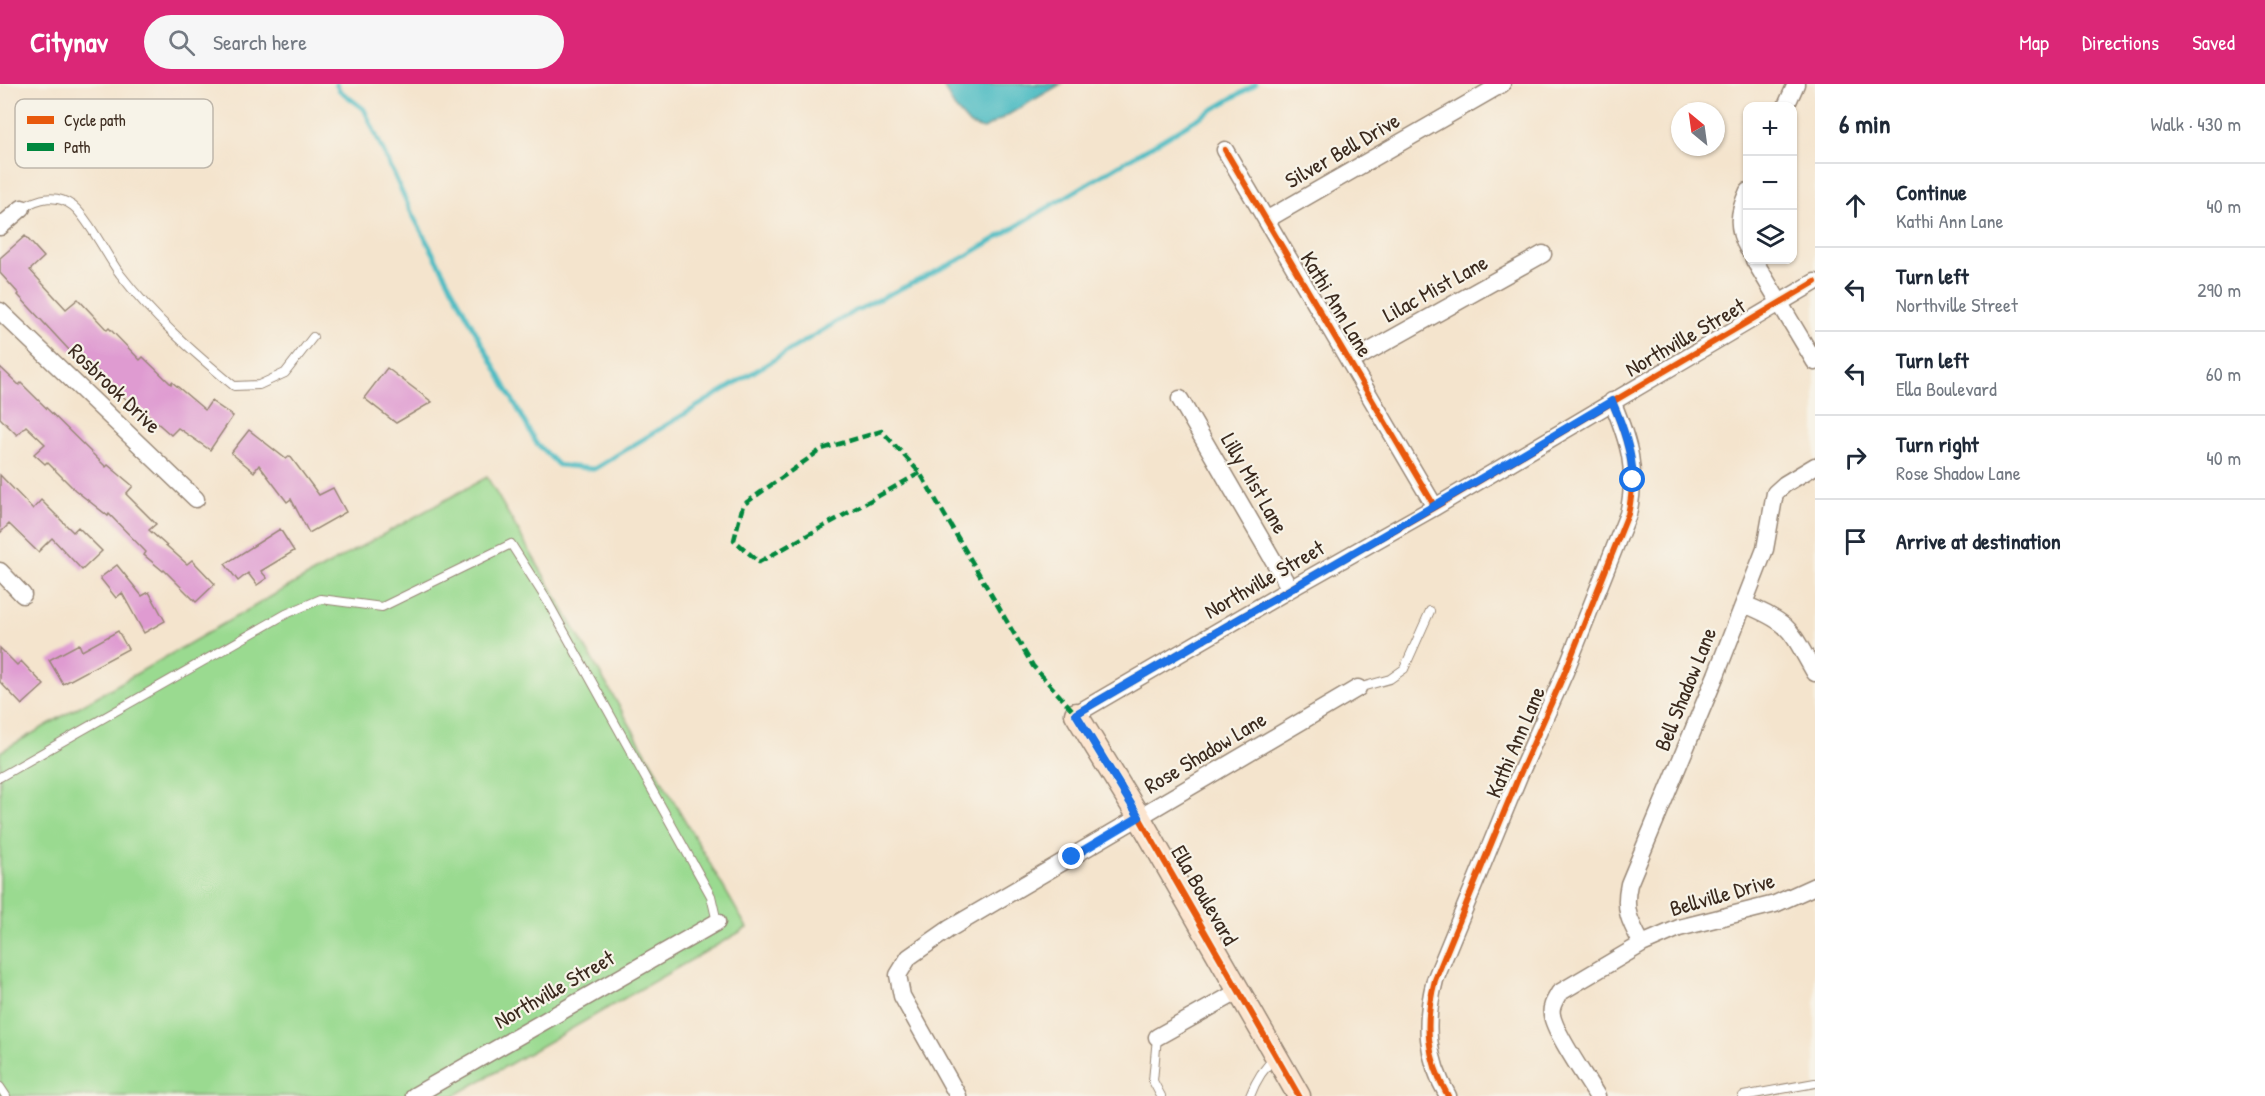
<!DOCTYPE html>
<meta charset="utf-8">
<style>
body{margin:0;font-family:"Patrick Hand",sans-serif;background:#f6f6f7;color:#1f2937}
.controls{position:absolute;right:18px;top:18px;display:grid;overflow:hidden;border-radius:12px;box-shadow:0 2px 4px #0004}
.controls button{width:54px;height:54px;display:grid;place-items:center;padding:0;border:0;border-bottom:2px solid #e0e1e3;background:#fff;color:#1f2937;font:30px sans-serif}
.compass{position:absolute;left:1671px;top:18px;width:54px;height:54px;border-radius:50%;background:#fff;box-shadow:0 2px 4px #0004;rotate:331deg}
.stop{position:absolute;width:18px;height:18px;margin:-14px;border:4px solid #1a73e8;border-radius:50%;background:#fff}
.stop.end{background:#1a73e8;border-color:#fff;box-shadow:0 2px 6px #0008}
.list{margin:0;padding:0;list-style:none}
h2{display:flex;justify-content:space-between;align-items:center;height:78px;margin:0;padding:0 24px;font-size:26px}
h2 small{font-size:20px;font-weight:400;color:#747a83}
.list li{display:grid;grid-template-columns:39px 1fr auto;gap:18px;align-items:center;box-sizing:border-box;height:84px;padding:0 24px;border-top:2px solid #e0e1e3}
.list b{display:block;font-size:22px;white-space:nowrap}
.list p{margin:0;font-size:20px;white-space:nowrap;color:#747a83}
.list em{font-size:20px;font-style:normal;color:#747a83}
.icon{flex:none;width:33px;height:33px;fill:none;stroke:currentColor;stroke-width:2;stroke-linecap:round;stroke-linejoin:round}
.map{position:relative;flex:none;width:1815px;height:1012px;overflow:hidden}
header{display:flex;align-items:center;gap:36px;box-sizing:border-box;height:84px;padding:0 30px;background:#db2777;color:#fff}
header strong{font-size:28px}
nav{display:flex;gap:33px;margin-inline-start:auto;font-size:21px}
.search{width:420px;height:54px;background:#f6f6f7;display:flex;align-items:center;gap:15px;box-sizing:border-box;padding:0 21px;border-radius:33px;color:#747a83;font-size:22px}
main{display:flex}
aside{flex:1;background:#fff}
.map>svg:first-child{display:block}
.green{fill:#9ada90;stroke:#6a8257;stroke-width:1.5}
.water{fill:#4dbcc3;stroke:#447370;stroke-width:1.5}
.lines{fill:none;stroke-linecap:round;stroke-linejoin:round}
.stream{stroke:#4dbcc3;stroke-width:4.5}
.building{fill:#df9bd1}
.lane-casing{stroke:#988776;stroke-width:10}
.street-casing{stroke:#988776;stroke-width:19}
.secondary-casing{stroke:#988776;stroke-width:25}
.lane{stroke:#fff;stroke-width:8}
.street{stroke:#fff;stroke-width:16}
.secondary{stroke:#fce5cf;stroke-width:22}
.quiet{stroke:#00873e;stroke-width:4.5;stroke-dasharray:9 4.5;stroke-linecap:butt}
.cycleway-casing{stroke:#f7f3e8;stroke-width:10}
.cycleway{stroke:#e8590c;stroke-width:6}
.route{stroke:#1a73e8;stroke-width:8}
.labels{text-anchor:middle;dominant-baseline:central;stroke-width:4.5;stroke-linejoin:round;paint-order:stroke}
.street-label{font-size:22px;fill:#3b2a1e;stroke:#f7f3e8}
.key{fill:#f7f3e8;stroke:#bfb7ab;stroke-width:1.5}
.key-label{font-size:16px;fill:#3b2a1e}
</style>
<header>
<strong>Citynav</strong>
<div class="search"><svg class="icon" aria-label="search" viewBox="0 0 24 24"><circle cx="10" cy="10" r="6"/><path d="M15 15l6 6"/></svg>Search here</div>
<nav><a>Map</a><a>Directions</a><a>Saved</a></nav>
</header>
<main>
<div class="map">
<svg width="1815" height="1012" viewBox="0 0 1815 1012">
<rect width="100%" height="100%" fill="#f7f3e8"/>
<filter id="ink" filterUnits="userSpaceOnUse"><feTurbulence type="fractalNoise" baseFrequency=".0167" numOctaves="2"/><feDisplacementMap in="SourceGraphic" scale="12" xChannelSelector="R" yChannelSelector="G"/><feConvolveMatrix kernelMatrix="1 2 1 2 8 2 1 2 1" color-interpolation-filters="sRGB"/></filter>
<filter id="wash" filterUnits="userSpaceOnUse"><feTurbulence type="fractalNoise" baseFrequency=".008" numOctaves="4" result="noise"/><feDisplacementMap in="SourceGraphic" scale="24" xChannelSelector="R" yChannelSelector="G"/><feGaussianBlur stdDeviation="1.35" result="paint"/><feColorMatrix in="noise" values="0 0 0 0 0 0 0 0 0 0 0 0 0 0 0 0 0 1.4 0 .05"/><feComposite in="paint" operator="in"/></filter>
<g filter="url(#wash)">
<rect width="100%" height="100%" fill="#f4e4cd"/>
<path class="green" d="M487,393l260,451 -293,168h-454v-344l279,-160z"/>
<path class="water" d="M942,0h119l-77,45 -14,-4 -16,-18z"/>
<g class="lines">
<path class="stream" d="M336,0l3,6 25,19 48,105 124,229 22,22 36,4 257,-156 110,-54 295,-175"/>
</g>
<g id="blocks">
<path class="building" d="M25,152l19,21 -14,13 36,39 12,-10 29,31 2,-2 31,32 3,-3 28,27 1,-2 33,28 6,-9 22,15 -23,34 -32,-22 -7,7 -34,-30 -2,3 -61,-60 -4,3 -52,-56 1,-1 -19,-21v-15z
M0,283l19,18 2,-2 85,84 2,-2 25,21 -7,8 30,30 -7,6 38,34 5,-4 23,24 -19,18 -32,-32 -1,1 -19,-16 2,-3 -37,-38 -1,2 -33,-26 -28,-28 -2,2 -11,-10 11,-10 -19,-18 -9,9 -17,-17z
M387,284l45,34 -36,21 -32,-25z
M249,346l37,29 4,-3 29,39 14,-7 13,24 -37,21 -18,-34 -4,3 -28,-37 -5,7 -23,-19z
M0,391l33,34 8,-9 32,32 5,-5 24,24 -20,19 -30,-32 -14,14 -29,-28 -9,9z
M280,445l14,22 -33,20 6,7 -10,7 -9,-12 -10,8 -13,-17z
M117,481l25,31 7,-4 16,29 -21,12 -22,-40 -6,5 -16,-20z
M118,547l10,18 -65,35 -14,-24 30,-16 3,7z
M0,564l17,17 4,-4 23,24 -22,20 -22,-23z"/>
</g>
</g>
<g filter="url(#ink)">
<use href="#blocks" fill-opacity="0" stroke="#988776" stroke-width="1.5"/>
<g class="lines">
<defs>
<path id="lane" d="M22,124c17,-10 34,-15 51,-2 15,12 34,50 47,68 33,43 73,78 114,112l25,-1 26,-12 28,-36
M1358,604l32,-9 14,-10 26,-58
M0,693l286,-163 35,-15 61,8 129,-63 35,55 165,297 6,26
M1157,953l-4,44 8,15
M0,1003l6,9
M1250,1012c6,-16 13,-28 26,-39
M1743,1012l72,-13"/>
<path id="street" d="M1786,22l10,-22
M1225,66l210,357
M1748,107c-10,22 -12,37 0,58
M1266,136l236,-136
M0,143l22,-19
M1754,176l61,102
M0,227l196,188
M1350,278l193,-108
M1180,315l110,190
M0,487l23,24
M1744,520c49,20 46,26 71,69
M1076,630l214,-125 145,-82 380,-225
M1642,860c-12,-22 -19,-34 -13,-60l87,-209 49,-126 10,-56 10,-9 30,-18
M1157,953l82,-46
M414,1012l303,-174
M958,1012l-56,-100 -4,-21 11,-18 40,-28 409,-241
M1448,1012c-22,-38 -24,-74 -13,-116l84,-204 46,-104 63,-158c10,-44 1,-72 -16,-113
M1597,1012c-10,-17 -43,-64 -45,-81 -2,-8 3,-15 7,-22l83,-49 37,-16 96,-24 40,-18"/>
<path id="secondary" d="M1076,630l63,103 160,279"/>
</defs>
<use href="#lane" class="lane-casing"/>
<use href="#street" class="street-casing"/>
<use href="#secondary" class="secondary-casing"/>
<use href="#lane" class="lane"/>
<use href="#street" class="street"/>
<use href="#secondary" class="secondary"/>
<path class="quiet" d="M920,389l-161,89 -25,-22 9,-35 79,-56 60,-18 38,42 113,193 43,48"/>
<defs>
<path id="cycleway" d="M1225,66l210,357
M1299,1012l-160,-279 -63,-103 214,-125 145,-82 380,-225
M1448,1012c-22,-38 -24,-74 -13,-116l84,-204 46,-104 63,-158c10,-44 1,-72 -16,-113"/>
</defs>
<use href="#cycleway" class="cycleway-casing"/>
<use href="#cycleway" class="cycleway"/>
</g>
</g>
<g class="lines" filter="url(#ink)">
<path class="route" d="M1072,773l67,-40 -63,-103c179,-105 359,-207 536,-313 11,26 20,50 21,79"/>
</g>
<g class="labels">
<g class="street-label">
<text transform="translate(1342 66) rotate(-30)">Silver Bell Drive</text>
<text transform="translate(1435 204) rotate(-29)">Lilac Mist Lane</text>
<text transform="translate(1337 220) rotate(59)">Kathi Ann Lane</text>
<text transform="translate(1685 253) rotate(-30)">Northville Street</text>
<text transform="translate(115 304) rotate(44)">Rosbrook Drive</text>
<text transform="translate(1255 399) rotate(60)">Lilly Mist Lane</text>
<text transform="translate(1264 495) rotate(-30)">Northville Street</text>
<text transform="translate(1685 605) rotate(-68)">Bell Shadow Lane</text>
<text transform="translate(1515 658) rotate(-67)">Kathi Ann Lane</text>
<text transform="translate(1205 668) rotate(-31)">Rose Shadow Lane</text>
<text transform="translate(1722 810) rotate(-16)">Bellville Drive</text>
<text transform="translate(1205 811) rotate(60)">Ella Boulevard</text>
<text transform="translate(554 905) rotate(-30)">Northville Street</text>
</g>
</g>
<rect x="15" y="15" width="198" height="69" rx="9" class="key"/>
<rect x="27" y="32" width="27" height="8" fill="#e8590c"/>
<rect x="27" y="59" width="27" height="8" fill="#00873e"/>
<g class="key-label">
<text x="64" y="42">Cycle path</text>
<text x="64" y="69">Path</text>
</g>
</svg>
<div class="controls">
<button>+</button>
<button>−</button>
<button><svg class="icon" aria-label="layers" viewBox="0 0 24 24"><path d="M12 4l9 5-9 5-9-5zM3 14l9 5 9-5"/></svg></button>
</div>
<svg class="compass" viewBox="-18 -18 36 36"><path d="M0-13l5 13h-10z" fill="#e53935"/><path d="M0 13l5-13h-10z" fill="#747a83"/></svg>
<div class="stop" style="left:1633px;top:396px"></div>
<div class="stop end" style="left:1072px;top:773px"></div>
</div>
<aside>
<h2>6 min<small>Walk · 430 m</small></h2>
<ul class="list">
<li><svg class="icon" aria-label="ahead" viewBox="0 0 24 24"><path d="M12 20V5M6 11l6-6 6 6"/></svg><div><b>Continue</b><p>Kathi Ann Lane</p></div><em>40 m</em></li>
<li><svg class="icon" aria-label="left" viewBox="0 0 24 24"><path d="M17 20v-9H6M10 6l-5 5 5 5"/></svg><div><b>Turn left</b><p>Northville Street</p></div><em>290 m</em></li>
<li><svg class="icon" aria-label="left" viewBox="0 0 24 24"><path d="M17 20v-9H6M10 6l-5 5 5 5"/></svg><div><b>Turn left</b><p>Ella Boulevard</p></div><em>60 m</em></li>
<li><svg class="icon" aria-label="right" viewBox="0 0 24 24"><path d="M7 20v-9h11M14 6l5 5-5 5"/></svg><div><b>Turn right</b><p>Rose Shadow Lane</p></div><em>40 m</em></li>
<li><svg class="icon" aria-label="arrive" viewBox="0 0 24 24"><path d="M6 21V4h12l-3 4 3 4H6"/></svg><div><b>Arrive at destination</b></div></li>
</ul>
</aside>
</main>
